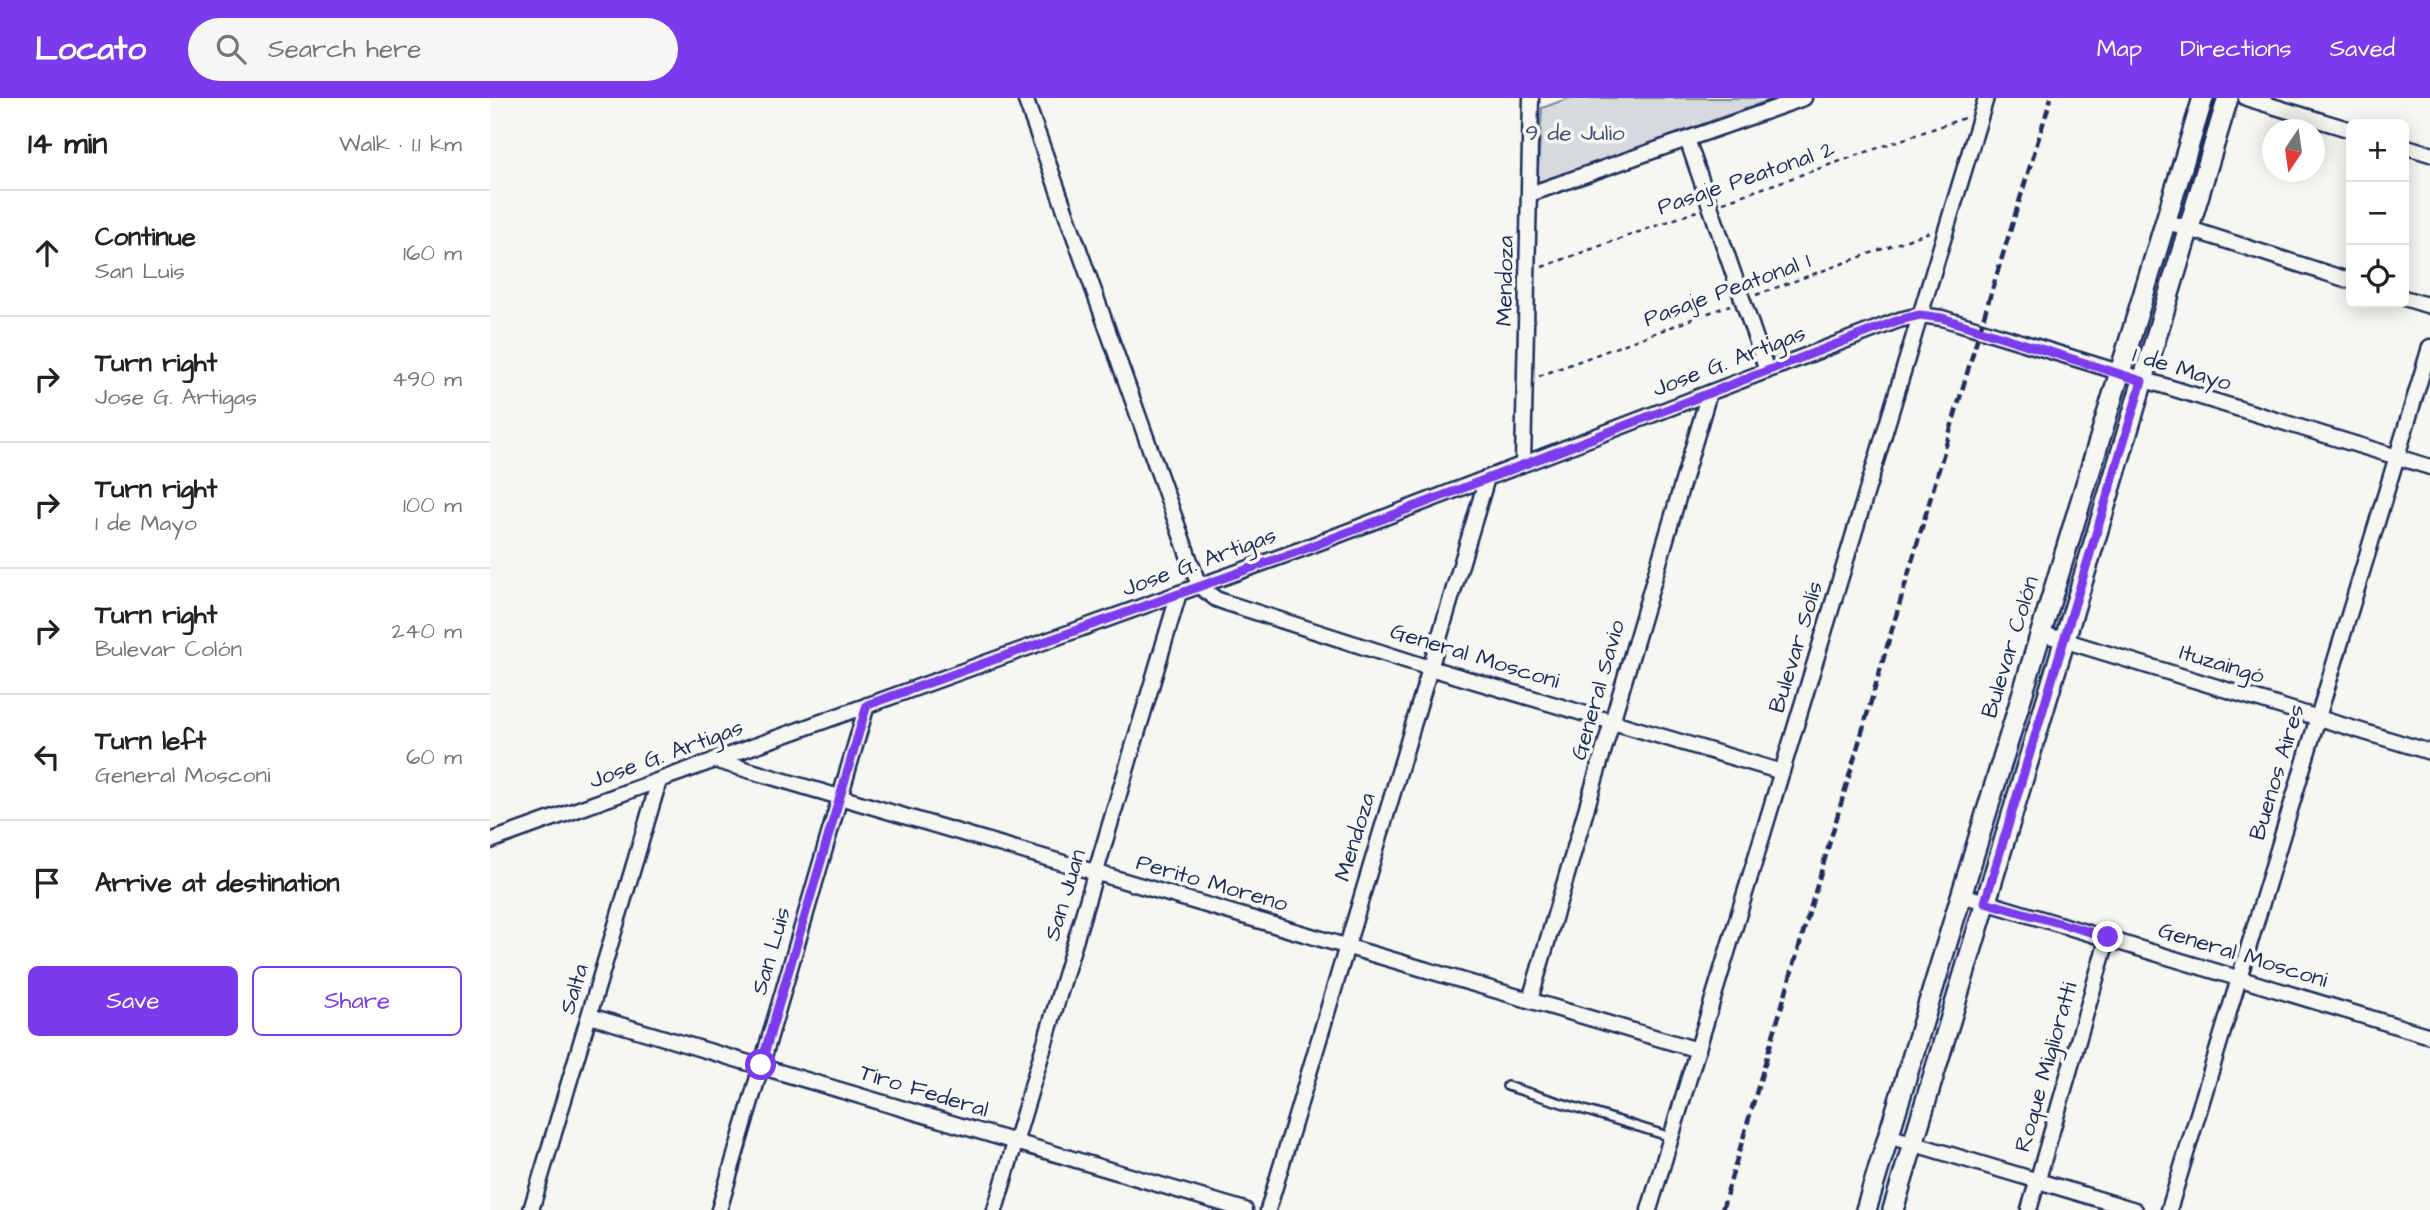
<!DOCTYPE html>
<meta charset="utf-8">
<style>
body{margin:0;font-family:"Architects Daughter",sans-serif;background:#f6f6f6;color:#222}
.controls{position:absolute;right:21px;top:21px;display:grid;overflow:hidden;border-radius:10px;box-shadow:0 4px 18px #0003}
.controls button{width:63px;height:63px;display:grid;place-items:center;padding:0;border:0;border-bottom:2px solid #e0e0e0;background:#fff;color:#222;font:35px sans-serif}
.compass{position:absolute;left:1772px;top:21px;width:63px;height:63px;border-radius:50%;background:#fff;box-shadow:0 4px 18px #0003;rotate:193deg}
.stop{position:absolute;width:21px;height:21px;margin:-16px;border:5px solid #7c3aed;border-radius:50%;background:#fff}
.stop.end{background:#7c3aed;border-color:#fff;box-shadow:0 2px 7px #0008}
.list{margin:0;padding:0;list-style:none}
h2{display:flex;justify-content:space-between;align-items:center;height:91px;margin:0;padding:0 28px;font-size:30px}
h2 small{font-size:23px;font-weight:400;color:#767676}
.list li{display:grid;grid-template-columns:46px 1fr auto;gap:21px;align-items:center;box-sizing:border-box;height:126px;padding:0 28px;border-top:2px solid #e0e0e0}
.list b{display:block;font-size:26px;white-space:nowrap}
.list p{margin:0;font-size:23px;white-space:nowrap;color:#767676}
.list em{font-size:23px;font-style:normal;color:#767676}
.actions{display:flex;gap:14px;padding:21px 28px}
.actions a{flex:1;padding:16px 0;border:2px solid #7c3aed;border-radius:10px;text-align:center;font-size:24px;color:#7c3aed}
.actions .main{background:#7c3aed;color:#fff}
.icon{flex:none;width:38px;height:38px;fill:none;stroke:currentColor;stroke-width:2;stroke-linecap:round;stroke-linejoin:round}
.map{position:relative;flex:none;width:1940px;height:1112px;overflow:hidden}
header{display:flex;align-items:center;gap:42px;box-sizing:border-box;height:98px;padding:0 35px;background:#7c3aed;color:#fff}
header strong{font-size:33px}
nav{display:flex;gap:38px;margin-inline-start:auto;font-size:24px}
.search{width:490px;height:63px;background:#f6f6f6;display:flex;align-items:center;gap:18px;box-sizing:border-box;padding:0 24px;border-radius:38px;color:#767676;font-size:26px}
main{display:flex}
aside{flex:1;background:#fff}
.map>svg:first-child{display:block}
.green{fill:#d6d9dd;stroke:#78849e;stroke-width:2}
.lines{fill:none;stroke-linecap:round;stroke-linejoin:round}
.lane-casing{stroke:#1b2f5e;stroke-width:12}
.street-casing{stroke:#1b2f5e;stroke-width:19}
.secondary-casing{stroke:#1b2f5e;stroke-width:24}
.path{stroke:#1b2f5e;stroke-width:2.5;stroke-dasharray:5 5;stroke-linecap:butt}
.lane{stroke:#f6f6f2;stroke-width:7}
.street{stroke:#f6f6f2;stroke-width:14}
.secondary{stroke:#f6f6f2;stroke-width:19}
.rail{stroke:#1b2f5e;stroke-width:4.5;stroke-dasharray:10 5;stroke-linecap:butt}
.route{stroke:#7c3aed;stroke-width:9}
.labels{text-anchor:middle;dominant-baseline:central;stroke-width:7;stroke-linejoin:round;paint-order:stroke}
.park-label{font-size:23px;fill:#405177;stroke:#f6f6f2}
.street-label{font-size:23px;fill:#1b2f5e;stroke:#f6f6f2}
</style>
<header>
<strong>Locato</strong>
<div class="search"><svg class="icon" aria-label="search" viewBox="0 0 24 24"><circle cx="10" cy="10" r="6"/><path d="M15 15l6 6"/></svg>Search here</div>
<nav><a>Map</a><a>Directions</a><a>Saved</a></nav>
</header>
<main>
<aside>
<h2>14 min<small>Walk · 1.1 km</small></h2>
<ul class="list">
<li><svg class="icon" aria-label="ahead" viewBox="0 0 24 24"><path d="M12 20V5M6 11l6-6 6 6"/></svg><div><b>Continue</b><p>San Luis</p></div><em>160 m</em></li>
<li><svg class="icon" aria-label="right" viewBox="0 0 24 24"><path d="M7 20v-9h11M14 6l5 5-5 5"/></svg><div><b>Turn right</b><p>Jose G. Artigas</p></div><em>490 m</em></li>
<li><svg class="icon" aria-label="right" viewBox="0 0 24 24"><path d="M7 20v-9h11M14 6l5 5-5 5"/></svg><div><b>Turn right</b><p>1 de Mayo</p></div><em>100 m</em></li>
<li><svg class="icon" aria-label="right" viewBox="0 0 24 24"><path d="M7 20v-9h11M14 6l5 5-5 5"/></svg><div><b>Turn right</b><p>Bulevar Colón</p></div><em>240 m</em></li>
<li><svg class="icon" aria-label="left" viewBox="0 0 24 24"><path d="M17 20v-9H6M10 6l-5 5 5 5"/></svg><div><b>Turn left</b><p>General Mosconi</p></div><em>60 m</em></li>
<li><svg class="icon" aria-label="arrive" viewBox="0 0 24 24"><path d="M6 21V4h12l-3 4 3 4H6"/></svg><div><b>Arrive at destination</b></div></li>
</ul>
<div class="actions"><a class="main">Save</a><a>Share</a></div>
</aside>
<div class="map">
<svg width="1940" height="1112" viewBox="0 0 1940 1112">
<rect width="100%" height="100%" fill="#f6f6f2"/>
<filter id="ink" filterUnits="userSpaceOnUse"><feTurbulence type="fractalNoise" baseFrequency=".0143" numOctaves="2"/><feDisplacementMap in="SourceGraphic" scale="14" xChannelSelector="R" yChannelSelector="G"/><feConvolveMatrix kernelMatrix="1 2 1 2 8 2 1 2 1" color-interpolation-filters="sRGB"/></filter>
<g filter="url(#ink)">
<path class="green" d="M1079,0h206l-238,86 5,-76z"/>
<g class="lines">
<defs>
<path id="lane" d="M1017,988l164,51"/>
<path id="street" d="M535,0l174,488 17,13 11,4 203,65 352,104
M1756,0l105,32
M1197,41l80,232
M1914,48l26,8
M1040,96l274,-96
M1675,123l186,60
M1914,200l26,8
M1033,366l8,-366
M1550,535l390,119
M224,662l984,290
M0,743l812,-292 597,-229 21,-5 22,3 488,149
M1472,797l468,141
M1040,902l179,-607
M100,918l655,194
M1398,1038l247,74
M41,1112l128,-429
M229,1112l148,-505
M505,1112l184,-617
M778,1112l219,-732
M1159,1112l337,-1112
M1539,1112l79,-273
M1679,1112l261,-863"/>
<path id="secondary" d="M1376,1112l337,-1112
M1403,1112l335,-1112"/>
</defs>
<use href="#lane" class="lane-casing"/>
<use href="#street" class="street-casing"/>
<use href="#secondary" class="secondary-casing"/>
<path class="path" d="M1233,104l241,-84
M1052,169l155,-56
M1266,197l173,-63
M1049,278l191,-71"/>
<use href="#lane" class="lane"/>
<use href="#street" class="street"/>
<use href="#secondary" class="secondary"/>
<path class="rail" d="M1232,1112l258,-881 71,-231"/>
</g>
</g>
<g class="lines" filter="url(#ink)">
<path class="route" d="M271,967l106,-360 435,-155 597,-230 21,-5 22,3 200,63 -157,521 123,35"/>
</g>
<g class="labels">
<g class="park-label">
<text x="1085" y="35">9 de Julio</text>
</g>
<g class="street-label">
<text transform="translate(1256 80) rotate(-19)">Pasaje Peatonal 2</text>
<text transform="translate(1015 183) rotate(-89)">Mendoza</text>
<text transform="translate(1237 192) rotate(-20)">Pasaje Peatonal 1</text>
<text transform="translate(1239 263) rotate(-21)">Jose G. Artigas</text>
<text transform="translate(1692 271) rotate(17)">1 de Mayo</text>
<text transform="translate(709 464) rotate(-20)">Jose G. Artigas</text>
<text transform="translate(1306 549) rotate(-73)">Bulevar Solís</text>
<text transform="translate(1520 549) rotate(-73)">Bulevar Colón</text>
<text transform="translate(985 558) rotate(17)">General Mosconi</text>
<text transform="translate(1732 566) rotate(17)">Ituzaingó</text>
<text transform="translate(1108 592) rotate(-74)">General Savio</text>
<text transform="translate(176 656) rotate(-20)">Jose G. Artigas</text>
<text transform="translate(1787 674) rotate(-73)">Buenos Aires</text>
<text transform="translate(865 739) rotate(-73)">Mendoza</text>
<text transform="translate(722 785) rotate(16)">Perito Moreno</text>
<text transform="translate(575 797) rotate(-73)">San Juan</text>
<text transform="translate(281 853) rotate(-74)">San Luis</text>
<text transform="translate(1753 857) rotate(17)">General Mosconi</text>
<text transform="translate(84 891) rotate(-73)">Salta</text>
<text transform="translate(1556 969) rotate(-74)">Roque Miglioratti</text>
<text transform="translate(434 993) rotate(17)">Tiro Federal</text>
</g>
</g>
</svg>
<div class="controls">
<button>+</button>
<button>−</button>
<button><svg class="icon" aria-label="locate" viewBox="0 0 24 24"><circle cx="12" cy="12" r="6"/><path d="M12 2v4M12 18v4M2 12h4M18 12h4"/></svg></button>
</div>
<svg class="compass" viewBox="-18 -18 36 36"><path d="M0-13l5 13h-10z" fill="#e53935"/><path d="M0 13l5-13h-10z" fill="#767676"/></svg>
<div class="stop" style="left:271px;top:967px"></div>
<div class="stop end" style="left:1618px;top:839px"></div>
</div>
</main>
